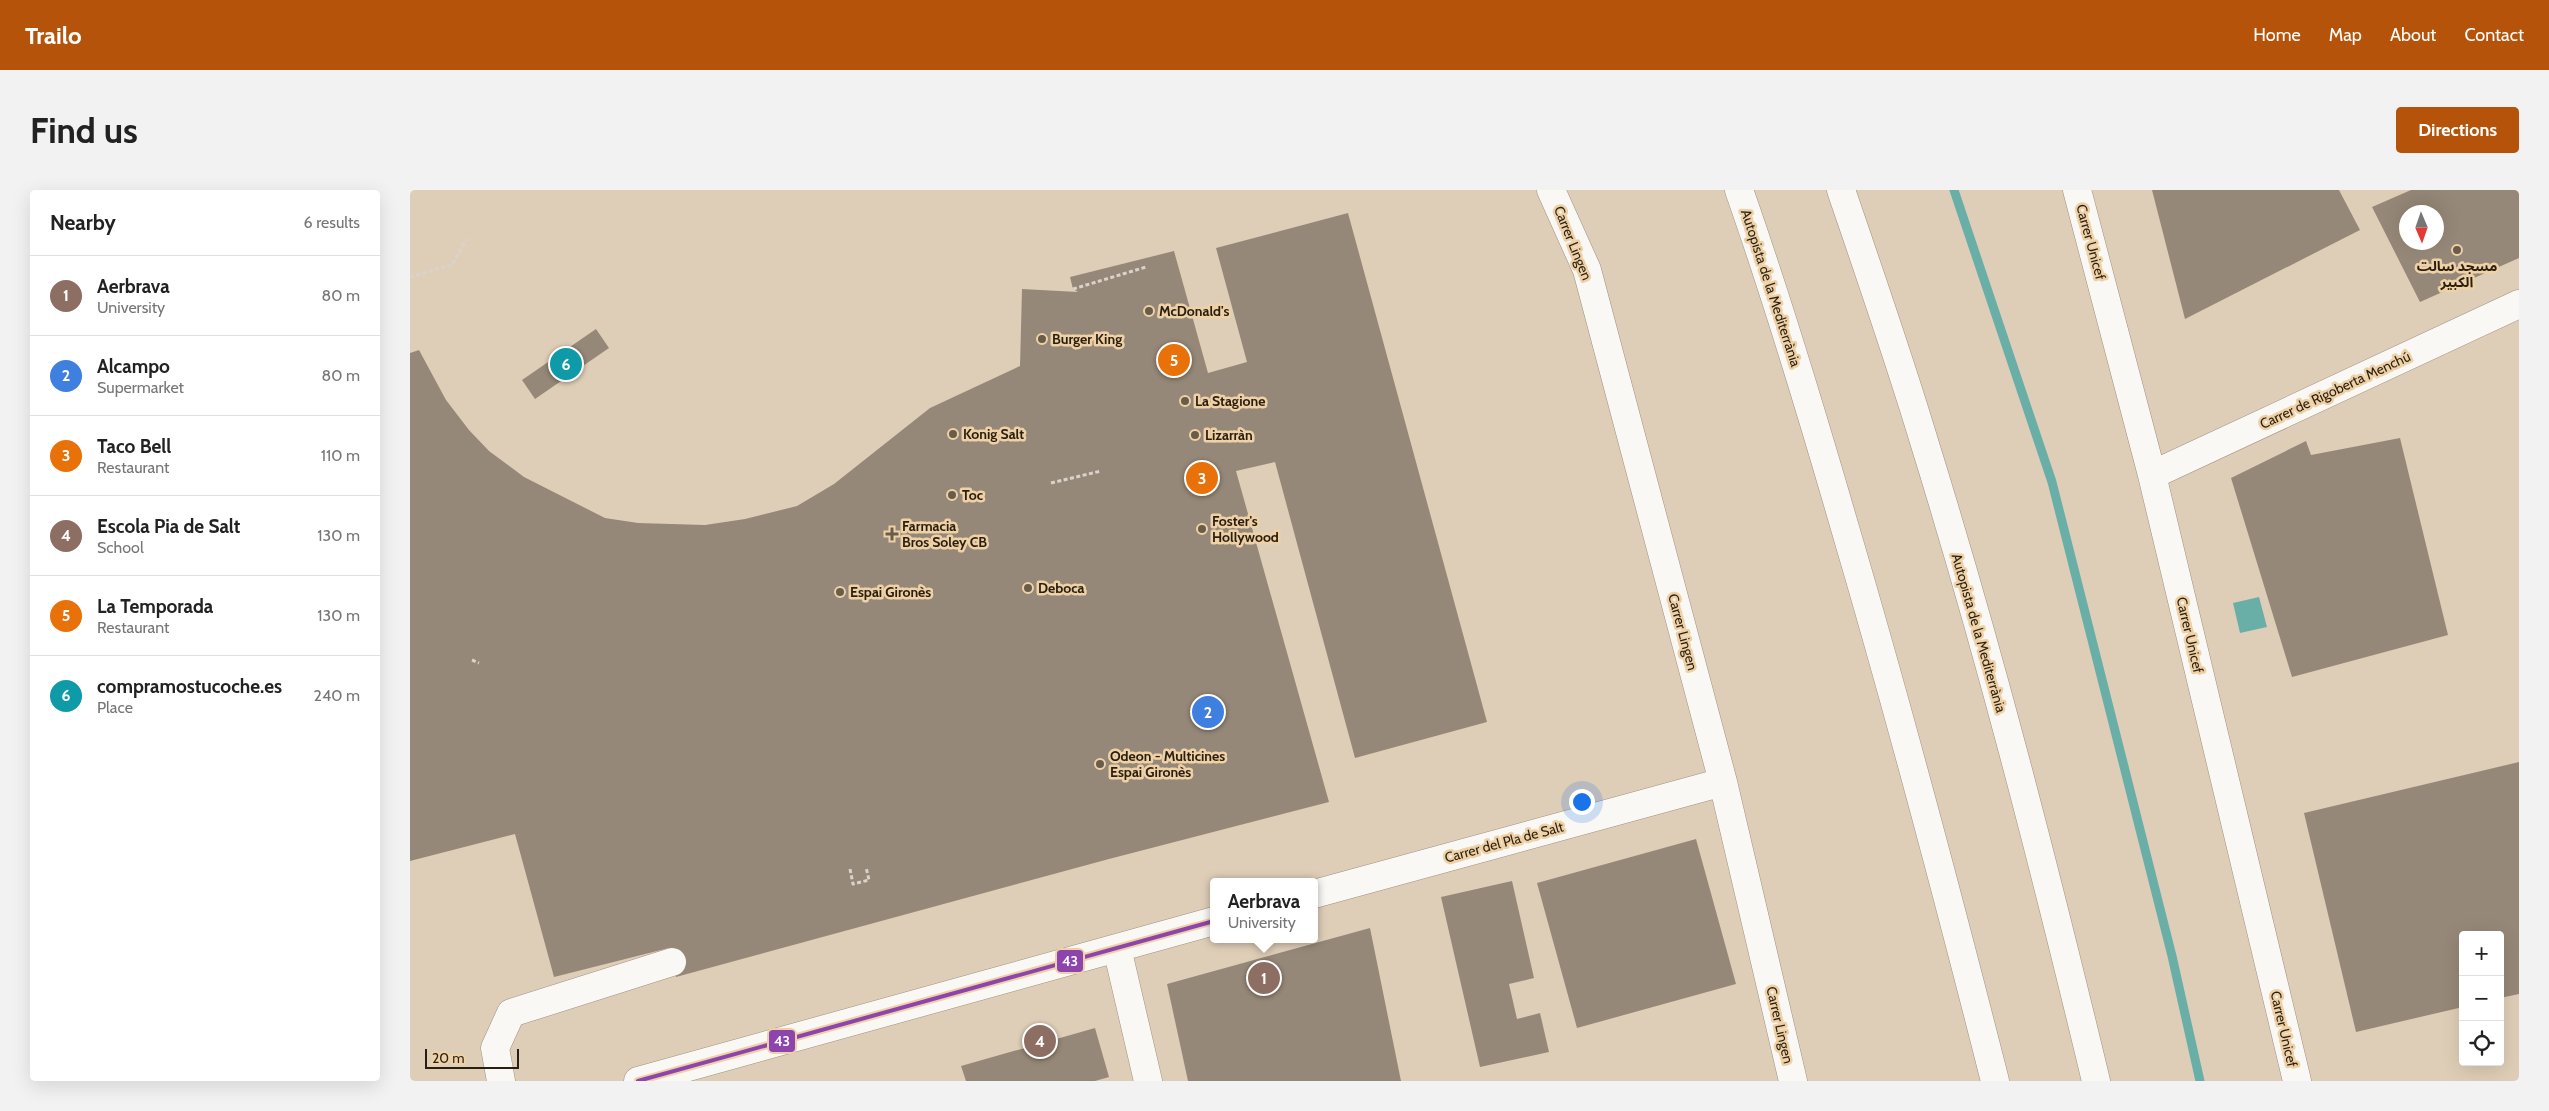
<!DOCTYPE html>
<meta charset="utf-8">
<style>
body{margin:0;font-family:Cabin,"Noto Sans Arabic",sans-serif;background:#f2f2f2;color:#222}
.controls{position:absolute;right:15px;bottom:15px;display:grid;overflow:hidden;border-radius:5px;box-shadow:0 5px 20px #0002}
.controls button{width:45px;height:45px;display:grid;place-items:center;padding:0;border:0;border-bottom:1px solid #e0e0e0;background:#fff;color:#222;font:25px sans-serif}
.compass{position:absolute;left:1989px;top:15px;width:45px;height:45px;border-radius:50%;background:#fff;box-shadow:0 5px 20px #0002;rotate:178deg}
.scale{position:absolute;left:15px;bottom:12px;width:94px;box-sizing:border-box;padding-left:5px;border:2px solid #2a1f0e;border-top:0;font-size:14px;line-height:18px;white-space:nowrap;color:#2a1f0e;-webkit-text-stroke:4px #efd1a7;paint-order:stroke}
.you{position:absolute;left:1171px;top:611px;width:18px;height:18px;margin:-12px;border:4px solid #fff;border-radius:50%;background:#1a73e8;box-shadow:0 0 0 8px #1a73e833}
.badge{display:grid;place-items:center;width:32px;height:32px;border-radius:50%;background:#b45309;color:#fff;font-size:16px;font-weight:700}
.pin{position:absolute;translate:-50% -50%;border:2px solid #fff;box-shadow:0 1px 5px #0006}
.popup{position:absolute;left:800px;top:688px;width:108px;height:65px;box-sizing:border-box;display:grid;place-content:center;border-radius:5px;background:#fff;filter:drop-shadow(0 1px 4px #0005);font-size:16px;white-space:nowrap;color:#767676}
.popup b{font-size:19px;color:#222}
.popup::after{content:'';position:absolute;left:50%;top:100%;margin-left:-10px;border:10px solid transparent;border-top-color:#fff}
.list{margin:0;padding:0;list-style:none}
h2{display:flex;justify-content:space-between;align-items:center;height:65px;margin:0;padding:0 20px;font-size:21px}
h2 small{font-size:16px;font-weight:400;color:#767676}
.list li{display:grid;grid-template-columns:32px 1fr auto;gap:15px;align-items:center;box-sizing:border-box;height:80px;padding:0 20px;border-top:1px solid #e0e0e0}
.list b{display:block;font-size:19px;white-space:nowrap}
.list p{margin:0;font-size:16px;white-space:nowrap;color:#767676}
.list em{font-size:16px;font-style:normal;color:#767676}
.icon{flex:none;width:28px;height:28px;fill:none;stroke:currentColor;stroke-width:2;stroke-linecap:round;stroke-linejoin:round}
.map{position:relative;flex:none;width:2109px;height:891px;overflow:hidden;border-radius:5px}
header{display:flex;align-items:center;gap:30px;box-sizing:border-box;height:70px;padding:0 25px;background:#b45309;color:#fff}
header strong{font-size:24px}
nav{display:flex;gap:28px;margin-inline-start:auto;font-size:18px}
.intro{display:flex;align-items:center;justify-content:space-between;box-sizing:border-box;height:120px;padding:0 30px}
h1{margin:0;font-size:35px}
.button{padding:12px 22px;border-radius:5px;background:#b45309;color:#fff;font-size:18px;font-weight:700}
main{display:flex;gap:30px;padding:0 30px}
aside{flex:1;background:#fff;border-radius:5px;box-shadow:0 5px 20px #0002}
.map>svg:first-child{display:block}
.water{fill:#6aaea8}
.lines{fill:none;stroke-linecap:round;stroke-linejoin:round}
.stream{stroke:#6aaea8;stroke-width:9}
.building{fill:#968878;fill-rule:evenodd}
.minor-casing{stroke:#9e917f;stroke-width:29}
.highway-casing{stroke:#9e917f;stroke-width:29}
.path{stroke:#d9d3cb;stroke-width:3;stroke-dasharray:4 2.5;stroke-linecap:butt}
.minor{stroke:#faf8f4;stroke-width:28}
.highway{stroke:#faf8f4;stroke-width:28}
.bus-1-casing{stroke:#efd1a7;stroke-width:8}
.bus-1{stroke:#8e44ad;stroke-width:4}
.poi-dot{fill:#695c49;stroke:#efd1a7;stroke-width:2}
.labels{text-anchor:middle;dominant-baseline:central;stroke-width:5;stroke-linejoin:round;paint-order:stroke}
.street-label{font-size:14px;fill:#2a1f0e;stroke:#efd1a7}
.poi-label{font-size:14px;font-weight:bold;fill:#2a1f0e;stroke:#efd1a7;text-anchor:start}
.line-badge{stroke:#efd1a7;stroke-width:2}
.badge-label{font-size:14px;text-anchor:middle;font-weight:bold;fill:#fff}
</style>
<header>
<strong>Trailo</strong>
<nav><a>Home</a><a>Map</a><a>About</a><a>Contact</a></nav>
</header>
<div class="intro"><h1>Find us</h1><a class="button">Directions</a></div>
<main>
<aside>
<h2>Nearby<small>6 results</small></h2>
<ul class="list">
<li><span class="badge" style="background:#8d6e63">1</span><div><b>Aerbrava</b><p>University</p></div><em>80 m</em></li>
<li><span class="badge" style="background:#3f7fe0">2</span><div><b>Alcampo</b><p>Supermarket</p></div><em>80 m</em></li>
<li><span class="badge" style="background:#e8710a">3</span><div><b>Taco Bell</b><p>Restaurant</p></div><em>110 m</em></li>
<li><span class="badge" style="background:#8d6e63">4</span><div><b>Escola Pia de Salt</b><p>School</p></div><em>130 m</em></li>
<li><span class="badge" style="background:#e8710a">5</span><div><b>La Temporada</b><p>Restaurant</p></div><em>130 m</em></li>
<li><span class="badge" style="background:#0f9aa8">6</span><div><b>compramostucoche.es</b><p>Place</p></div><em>240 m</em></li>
</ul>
</aside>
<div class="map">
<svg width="2109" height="891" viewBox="0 0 2109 891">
<rect width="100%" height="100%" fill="#dfceb7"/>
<path class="water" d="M1849,407l8,30 -27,6 -7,-30z"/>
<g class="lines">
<path class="stream" d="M1544,0l98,292 120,474 28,125"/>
</g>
<path class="building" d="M1742,0h187l21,40 -175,89z
M2001,0h108v68l-99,44 -48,-95zM1996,22h30v30h-30z
M938,23l139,509 -132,36 -80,-296 -39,9 93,331 -220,57 -433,118 -7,-29 -115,29 -39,-143 -105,27v-508l9,-3 27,50 23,30 20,21 35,26 81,41 33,5 67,2 40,-6 52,-13 37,-22 96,-76 90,-42 2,-77 56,3 -5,-3 -3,-12 104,-26 34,122 39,-11 -31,-114z
M186,139l13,19 -74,51 -13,-19z
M1990,248l48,197 -156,42 -61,-199 75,-37 5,14z
M2109,572v232l-19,4v-63h-37v72l-107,25 -52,-219z
M1286,649l40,145 -159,44 -40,-145z
M1102,691l22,97 -25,6 8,35 23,-6 9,39 -69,15 -39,-170z
M960,738l31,153h-213l-21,-97z
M685,838l14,49 -14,4h-129l-5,-15z"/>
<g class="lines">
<defs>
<path id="minor" d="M1141,0l36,80 136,512 70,299
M1667,0l75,285 145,606
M1742,285l367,-171
M904,704l409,-112
M707,758l31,133
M91,891l-6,-33 16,-35 161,-51
M228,891l576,-160"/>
<path id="highway" d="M1329,0c39,111 73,224 106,338 54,183 103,368 150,553
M1431,0c28,82 57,165 82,248 66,212 121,427 173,643"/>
</defs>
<use href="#minor" class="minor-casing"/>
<use href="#highway" class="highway-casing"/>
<path class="path" d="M0,87l42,-12 15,-26
M663,99l73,-22
M641,293l50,-12
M62,470l7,3
M440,679l3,15 16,-4 -3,-13"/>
<use href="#minor" class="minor"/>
<use href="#highway" class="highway"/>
<defs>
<path id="bus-1" d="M228,891l576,-160"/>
</defs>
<use href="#bus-1" class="bus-1-casing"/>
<use href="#bus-1" class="bus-1"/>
</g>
<g class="poi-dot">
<circle cx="2047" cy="60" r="5"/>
<circle cx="739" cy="121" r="5"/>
<circle cx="632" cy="149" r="5"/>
<circle cx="775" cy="211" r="5"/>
<circle cx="543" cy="244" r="5"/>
<circle cx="785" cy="245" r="5"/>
<circle cx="542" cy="305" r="5"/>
<circle cx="792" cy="339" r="5"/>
<path d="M479.5 336.5h5v5h5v5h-5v5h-5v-5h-5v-5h5z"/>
<circle cx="618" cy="398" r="5"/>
<circle cx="430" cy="402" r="5"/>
<circle cx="690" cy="574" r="5"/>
</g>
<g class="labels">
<g class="street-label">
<text transform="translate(1681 52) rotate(75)">Carrer Unicef</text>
<text transform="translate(1163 53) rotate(68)">Carrer Lingen</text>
<text transform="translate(1361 98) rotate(72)">Autopista de la Mediterrània</text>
<text transform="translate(1925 200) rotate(-25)">Carrer de Rigoberta Menchú</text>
<text transform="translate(1273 442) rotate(75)">Carrer Lingen</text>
<text transform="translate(1569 443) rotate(74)">Autopista de la Mediterrània</text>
<text transform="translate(1780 445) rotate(77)">Carrer Unicef</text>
<text transform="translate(1094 652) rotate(-15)">Carrer del Pla de Salt</text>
<text transform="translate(1370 835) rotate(77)">Carrer Lingen</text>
<text transform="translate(1874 839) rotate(77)">Carrer Unicef</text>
</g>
<g class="poi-label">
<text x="2047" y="76" text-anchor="middle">مسجد سالت<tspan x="2047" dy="16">الكبير</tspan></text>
<text x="749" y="121">McDonald's</text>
<text x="642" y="149">Burger King</text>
<text x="785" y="211">La Stagione</text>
<text x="553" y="244">Konig Salt</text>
<text x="795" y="245">Lizarràn</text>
<text x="552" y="305">Toc</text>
<text x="802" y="331">Foster's<tspan x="802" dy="16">Hollywood</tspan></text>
<text x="492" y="336">Farmacia<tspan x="492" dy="16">Bros Soley CB</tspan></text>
<text x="628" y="398">Deboca</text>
<text x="440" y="402">Espai Gironès</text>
<text x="700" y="566">Odeon - Multicines<tspan x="700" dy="16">Espai Gironès</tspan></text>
</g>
</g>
<g class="line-badge">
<rect x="646" y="759" width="28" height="24" rx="5" fill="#8e44ad"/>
<rect x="358" y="839" width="28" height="24" rx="5" fill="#8e44ad"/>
</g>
<g class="badge-label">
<text x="660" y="776">43</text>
<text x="372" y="856">43</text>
</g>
</svg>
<div class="controls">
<button>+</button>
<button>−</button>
<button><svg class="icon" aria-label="locate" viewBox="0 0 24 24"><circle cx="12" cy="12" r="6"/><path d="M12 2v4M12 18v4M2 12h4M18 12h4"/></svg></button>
</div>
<svg class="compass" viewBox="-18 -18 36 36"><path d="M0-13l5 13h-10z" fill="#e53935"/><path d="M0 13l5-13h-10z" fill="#767676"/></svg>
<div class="scale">20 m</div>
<div class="you"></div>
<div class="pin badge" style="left:854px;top:788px;background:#8d6e63">1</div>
<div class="popup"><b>Aerbrava</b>University</div>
<div class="pin badge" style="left:798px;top:522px;background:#3f7fe0">2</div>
<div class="pin badge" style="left:792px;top:288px;background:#e8710a">3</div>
<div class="pin badge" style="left:630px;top:851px;background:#8d6e63">4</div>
<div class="pin badge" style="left:764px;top:170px;background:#e8710a">5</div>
<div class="pin badge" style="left:156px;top:174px;background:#0f9aa8">6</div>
</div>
</main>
